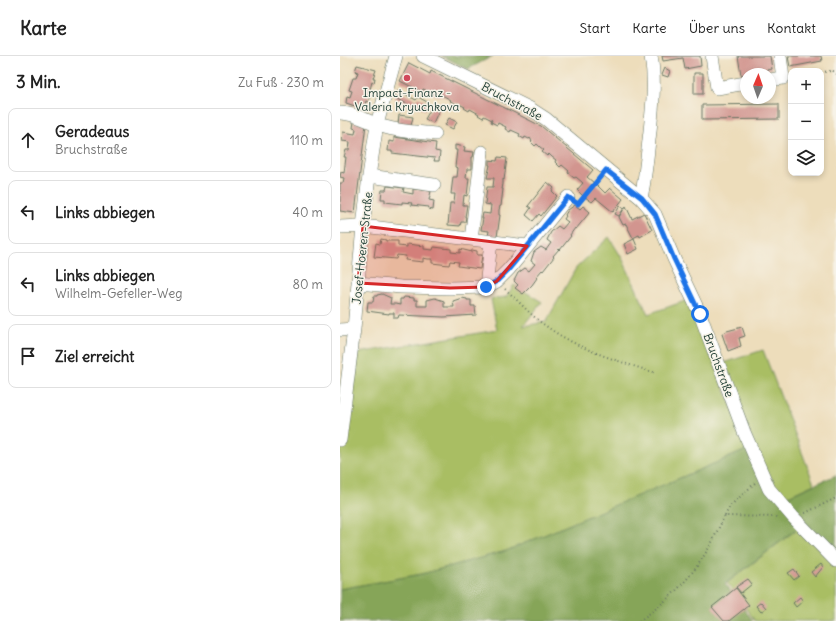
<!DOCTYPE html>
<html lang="de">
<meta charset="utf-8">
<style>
body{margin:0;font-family:Delius,sans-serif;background:#f2f2f2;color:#222}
.controls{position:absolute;right:12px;top:12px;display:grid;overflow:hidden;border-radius:8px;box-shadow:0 2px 6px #0003}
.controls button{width:36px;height:36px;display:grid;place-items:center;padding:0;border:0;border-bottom:1px solid #e0e0e0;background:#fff;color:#222;font:20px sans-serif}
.compass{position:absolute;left:400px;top:12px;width:36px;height:36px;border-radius:50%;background:#fff;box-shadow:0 2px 6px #0003;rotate:2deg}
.stop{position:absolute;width:12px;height:12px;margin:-9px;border:3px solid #1a73e8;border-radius:50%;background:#fff}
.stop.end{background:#1a73e8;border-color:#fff;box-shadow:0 1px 4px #0008}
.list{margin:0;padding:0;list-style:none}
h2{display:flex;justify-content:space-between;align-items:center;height:52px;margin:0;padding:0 16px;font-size:17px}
h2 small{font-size:13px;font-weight:400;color:#767676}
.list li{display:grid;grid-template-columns:26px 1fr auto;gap:12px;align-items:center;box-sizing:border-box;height:64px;margin:0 8px 8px;padding:0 8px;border:1px solid #e0e0e0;border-radius:8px}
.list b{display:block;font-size:15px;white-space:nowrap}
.list p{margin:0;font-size:13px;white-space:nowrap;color:#767676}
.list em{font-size:13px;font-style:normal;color:#767676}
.icon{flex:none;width:22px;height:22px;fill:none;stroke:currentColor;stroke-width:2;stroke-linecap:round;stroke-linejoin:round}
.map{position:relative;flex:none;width:496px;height:565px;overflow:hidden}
header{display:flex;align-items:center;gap:24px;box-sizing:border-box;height:56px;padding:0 20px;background:#fff;border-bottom:1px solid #e0e0e0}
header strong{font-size:19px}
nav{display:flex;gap:22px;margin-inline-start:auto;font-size:14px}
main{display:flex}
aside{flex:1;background:#fff}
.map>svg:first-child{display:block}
.green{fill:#a9be63;stroke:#647e4c}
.forest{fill:#86a559;stroke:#527146}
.building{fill:#d2958f}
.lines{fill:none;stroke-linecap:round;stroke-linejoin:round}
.minor-casing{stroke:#677563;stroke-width:14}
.path{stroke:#677563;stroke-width:2;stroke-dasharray:1 3;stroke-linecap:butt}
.minor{stroke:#fff;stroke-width:13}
.route{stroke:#1a73e8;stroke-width:5}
.marked{fill:#d62828;fill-opacity:0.2;stroke:#d62828;stroke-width:3;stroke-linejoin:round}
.poi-dot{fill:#d1495b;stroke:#f7f3e8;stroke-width:1.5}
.labels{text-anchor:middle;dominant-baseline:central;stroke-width:3;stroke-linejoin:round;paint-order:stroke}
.poi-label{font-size:12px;fill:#1f3d34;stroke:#f7f3e8}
.street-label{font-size:12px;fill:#1f3d34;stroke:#f7f3e8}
</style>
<header>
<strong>Karte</strong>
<nav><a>Start</a><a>Karte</a><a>Über uns</a><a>Kontakt</a></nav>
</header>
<main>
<aside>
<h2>3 Min.<small>Zu Fuß · 230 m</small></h2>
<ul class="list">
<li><svg class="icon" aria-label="ahead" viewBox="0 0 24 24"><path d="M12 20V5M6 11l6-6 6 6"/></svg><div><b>Geradeaus</b><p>Bruchstraße</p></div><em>110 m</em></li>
<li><svg class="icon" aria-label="left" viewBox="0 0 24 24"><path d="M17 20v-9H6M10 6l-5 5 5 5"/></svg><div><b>Links abbiegen</b></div><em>40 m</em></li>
<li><svg class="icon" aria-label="left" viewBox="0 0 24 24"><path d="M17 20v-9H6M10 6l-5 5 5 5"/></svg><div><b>Links abbiegen</b><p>Wilhelm-Gefeller-Weg</p></div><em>80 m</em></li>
<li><svg class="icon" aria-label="arrive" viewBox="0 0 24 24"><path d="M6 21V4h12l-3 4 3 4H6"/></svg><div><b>Ziel erreicht</b></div></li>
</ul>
</aside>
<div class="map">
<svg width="496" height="565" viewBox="0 0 496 565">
<rect width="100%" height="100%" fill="#f7f3e8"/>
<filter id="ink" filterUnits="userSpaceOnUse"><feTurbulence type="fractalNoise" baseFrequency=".025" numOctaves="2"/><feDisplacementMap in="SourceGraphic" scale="8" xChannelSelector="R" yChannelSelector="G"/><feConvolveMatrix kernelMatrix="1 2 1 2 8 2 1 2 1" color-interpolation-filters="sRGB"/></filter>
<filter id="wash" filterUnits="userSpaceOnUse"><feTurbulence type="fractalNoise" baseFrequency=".012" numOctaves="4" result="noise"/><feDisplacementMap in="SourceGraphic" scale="16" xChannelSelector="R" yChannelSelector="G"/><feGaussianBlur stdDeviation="0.9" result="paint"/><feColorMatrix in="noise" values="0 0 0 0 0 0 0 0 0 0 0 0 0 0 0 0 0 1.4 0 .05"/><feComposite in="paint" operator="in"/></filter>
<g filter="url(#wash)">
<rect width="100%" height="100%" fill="#edddbb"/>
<path class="green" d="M269,181l13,21 26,56 40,-14 61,149 -243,102 -84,23 -82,15v-144l12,-91 145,-24 -6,-31 15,-2 8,-12 28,17 -19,24 23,-4 30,-54z
M423,294l51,134 -30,14c-30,-38 -43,-89 -60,-135z
M460,471l36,39v55h-81l-28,-38z"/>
<path class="forest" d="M102,0h51l-25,13z
M409,393l50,78 -74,57 28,37h-413v-32l82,-15 84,-23z
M496,419v86l-52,-63z"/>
<g id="blocks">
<path class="building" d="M322,0h38l1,10 -16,3 -2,-11 -20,3z
M398,0h32l2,13 -31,6z
M448,0h33l1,5 -32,6z
M69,7l21,11 1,-3 110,55 52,44 -6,7 7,6 -11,13 -6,-6 6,-7 -7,-6 -2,1 -6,-5 1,-2 -7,-6 -2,2 -5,-5 1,-2 -4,-3 -3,-3 -2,2 -5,-4 2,-2 -4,-3 -3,-3 -2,2 -4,-4 1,-1 -2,-3 -1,1 -4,-2 -1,2 -5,-3 1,-2 -9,-4 -1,2 -5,-3 1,-2 -8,-4 -1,2 -6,-3 1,-2 -8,-4 -1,2 -5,-3 1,-1 -9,-5 -1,2 -5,-3 1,-1 -8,-4 -1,1 -6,-3 1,-1 -9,-5 -4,1 -15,-7 -1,3 -22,-11z
M17,9l19,5 -3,8h2l-1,5 -2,-1 -4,15h2l-2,5 -2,-1 -2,8 -18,-6 1,-7 3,1 2,-6 -3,-1 4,-12h3l2,-6 -3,-1z
M325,12l5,3 -2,6 -6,-2z
M354,17h9v21h-9z
M57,34l19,10 2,-3 11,6 -4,7 -11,-5 -1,2 -18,-9z
M439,48v15l-77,1v-15z
M93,49l7,3 -7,15 -8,-4z
M59,59l14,2 -2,9 -13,-2z
M109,62l8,4 -4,7 -8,-4z
M14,66l12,2 -11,89 -15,-2v-28h3l1,-5 -4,-1 1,-5 3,1 2,-16h-2l2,-7h3l1,-8 -8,-1 1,-9 12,2 1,-5 -3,-1z
M54,81l42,6 -1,8 5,1 -1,9h-5l1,-3 -43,-5v-2h-4l1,-10 5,1z
M115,89l10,2 -1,4 10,1 -1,5h-1v12h-5l-1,9h3l-2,18 -3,-1 -1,10h4l-2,12h1l-1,5h-4l-1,4 -12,-1 2,-22h4l1,-9h-4l2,-17h4l1,-9 -3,-1 2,-17h-2z
M158,101l9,1 -3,22 -1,-1v5l-1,5h1l-2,17h-1l-1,4v5h1l-3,22 -9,-1 1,-5 -8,-1 2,-12h-1l1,-5 7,1 1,-9 -6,-1 2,-17h6l1,-9h-7l3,-13h-1v-5l8,1z
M207,126l7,6 -2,3 5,5 -16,20 -2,-2 -6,7 -7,-6 5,-7 -3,-2z
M256,128l9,9 5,-5 13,11 -10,13 -17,-14 -4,4 -7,-5z
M47,130l17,2 -1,4 10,2v-5l18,2 -2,9 5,1 -1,9 -5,-1 1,-2 -18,-2 1,-2 -10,-1v2l-17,-2v-3h-4l1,-9h4z
M235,149l5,4 3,-3 7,6 -14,17 -1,-1 -5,7 1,1 -11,14 -1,-1 -6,7 1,1 -11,14 -1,-1 -6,7 1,1 -5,7 -9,9 -8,-6 3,-3 -4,-4 4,-8 7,-5 4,3 6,-7 -4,-3 3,-9 7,-5 5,3 5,-7 -4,-3 4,-8 7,-6 4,3 6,-7 -4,-3 2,-3 -1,-1 3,-5z
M280,150l4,2 -5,8 -4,-2z
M286,150l6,13 12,-6 8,17 -12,7 -1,-2 -6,3 -7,-14 -3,1 -4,-8z
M41,183l5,1v1h12v5l9,1v-3l17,2v3l9,1 1,-3 17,2v3l9,1v-4l12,3v-2l5,1v4h5l-2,14 -22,-3 1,-4 -9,-1 -1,4 -17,-2v-4h-4l-5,-1v4l-18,-2 1,-4 -9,-1 -1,4 -22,-2 2,-14 4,1z
M294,183l4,10 -10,5 -4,-10z
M42,238l9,4 -1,6h5l5,1v-6h3l1,-2 10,1v2h3v6h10v-6l8,-2 9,3v6h10l-1,-6 9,-3 5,1v1h4v6h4l1,9 -32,2 -45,-2 -1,3h-4v-5h-5v1l-22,-3 1,-9h5l1,-6h3v-1z
M402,271l3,9 -6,2 2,8 -13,5 -6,-17 5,-3z
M481,508l2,3 -8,10 -4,-5z
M454,513l5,7 -5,4 -6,-7z
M408,523l4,5 -11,9 -5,-6z
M396,532l13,17 -20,16h-5l-12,-14z
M460,541l3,4 -7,6 -3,-4z
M421,546l5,6 -5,4 -5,-6z"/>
</g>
</g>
<g filter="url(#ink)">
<use href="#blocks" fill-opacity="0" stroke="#677563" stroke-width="1"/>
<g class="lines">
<defs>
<path id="minor" d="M83,0l106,52 17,11 95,79 14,16 19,45 26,55 44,118 25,57 24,28 43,44
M372,0l5,32 29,-5
M430,24l13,-2 -3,-22
M0,57c16,0 30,10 45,14 15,5 34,5 50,7
M29,120l65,9
M301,142c4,-19 6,-39 8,-58 3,-28 7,-56 2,-84
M0,171l23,-1 164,20
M131,183l11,-87
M18,227l43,4 49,1 36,-1 11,-6 12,-12 59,-72
M146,231l5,-45
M0,274l14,-1
M0,384l14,-111 9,-103 6,-50 8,-52 19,-68"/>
</defs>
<use href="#minor" class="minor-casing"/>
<path class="path" d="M481,16l12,-1 3,3
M239,147l21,-26
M165,233c14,12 26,27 41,37 31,23 74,36 110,47
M465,457l31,-15
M385,460l5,-10 25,-23
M299,565c26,-18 49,-39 66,-67 8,-12 13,-26 20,-38l52,1"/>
<use href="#minor" class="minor"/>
</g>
</g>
<g class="lines" filter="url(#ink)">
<path class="route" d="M146,231l11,-6 12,-12 59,-72 10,7 28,-34 36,28 13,16 19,45 26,55"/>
</g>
<path class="marked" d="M23,170l164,20 -30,35 -11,6 -36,1 -92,-5z"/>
<circle class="poi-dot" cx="67" cy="22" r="4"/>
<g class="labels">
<g class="poi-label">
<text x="67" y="36">Impact-Finanz -<tspan x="67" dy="14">Valeria Kryuchkova</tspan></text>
</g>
<g class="street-label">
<text transform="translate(172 45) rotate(28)">Bruchstraße</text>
<text transform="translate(22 192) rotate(-84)">Josef-Hoeren-Straße</text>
<text transform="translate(379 309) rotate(70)">Bruchstraße</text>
</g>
</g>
</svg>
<div class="controls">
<button>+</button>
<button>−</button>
<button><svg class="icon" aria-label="layers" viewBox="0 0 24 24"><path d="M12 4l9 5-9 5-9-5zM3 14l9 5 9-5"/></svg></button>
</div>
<svg class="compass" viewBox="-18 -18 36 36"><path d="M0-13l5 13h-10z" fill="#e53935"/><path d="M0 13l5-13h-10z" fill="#767676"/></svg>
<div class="stop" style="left:360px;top:258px"></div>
<div class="stop end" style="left:146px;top:231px"></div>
</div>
</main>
